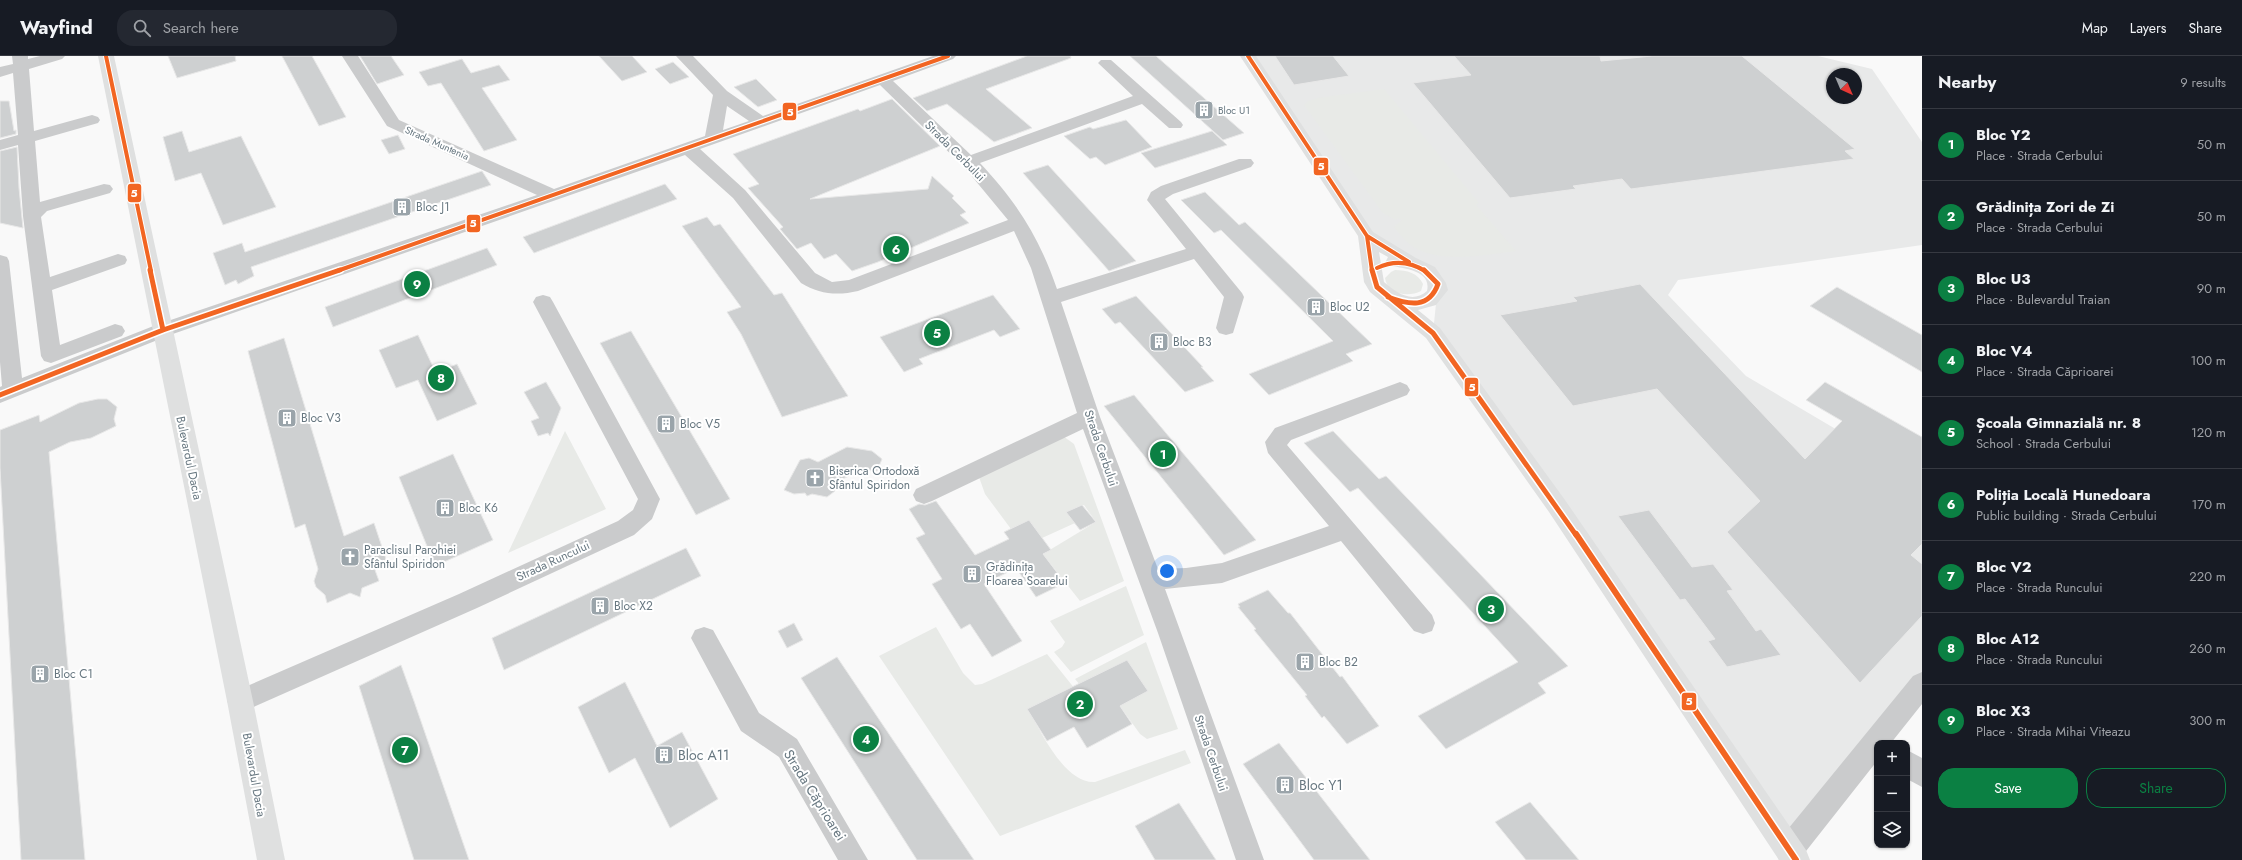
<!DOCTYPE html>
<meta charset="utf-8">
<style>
body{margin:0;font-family:Jost,sans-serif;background:#242831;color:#f1f3f6}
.controls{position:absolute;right:12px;bottom:12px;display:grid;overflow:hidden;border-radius:8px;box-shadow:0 1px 3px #0004}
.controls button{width:36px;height:36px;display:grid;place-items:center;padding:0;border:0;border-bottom:1px solid #363941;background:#171b24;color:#f1f3f6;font:20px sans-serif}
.compass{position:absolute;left:1826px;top:12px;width:36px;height:36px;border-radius:50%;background:#171b24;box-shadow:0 1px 3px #0004;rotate:136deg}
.you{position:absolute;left:1167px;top:515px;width:14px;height:14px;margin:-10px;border:3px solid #fff;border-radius:50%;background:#1a73e8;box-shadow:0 0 0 6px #1a73e833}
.badge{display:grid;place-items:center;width:26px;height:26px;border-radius:50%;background:#0b8043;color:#fff;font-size:13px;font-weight:700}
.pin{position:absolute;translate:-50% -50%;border:2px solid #fff;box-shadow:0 1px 4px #0006}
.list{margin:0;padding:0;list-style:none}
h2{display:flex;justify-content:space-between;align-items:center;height:52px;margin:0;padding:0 16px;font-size:17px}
h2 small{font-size:13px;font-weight:400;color:#9ea1a6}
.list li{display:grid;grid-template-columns:26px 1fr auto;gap:12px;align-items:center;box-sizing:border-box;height:72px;padding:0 16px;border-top:1px solid #363941}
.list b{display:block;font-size:15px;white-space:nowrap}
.list p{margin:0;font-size:13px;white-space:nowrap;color:#9ea1a6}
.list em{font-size:13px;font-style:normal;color:#9ea1a6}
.actions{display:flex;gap:8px;padding:12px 16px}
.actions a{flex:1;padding:9px 0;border:1px solid #0b8043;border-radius:16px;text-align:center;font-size:14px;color:#0b8043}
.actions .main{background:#0b8043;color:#fff}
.icon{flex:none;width:22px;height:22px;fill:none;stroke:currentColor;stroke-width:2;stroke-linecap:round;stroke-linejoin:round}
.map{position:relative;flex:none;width:1922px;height:804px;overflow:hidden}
header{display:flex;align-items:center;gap:24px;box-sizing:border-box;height:56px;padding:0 20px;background:#171b24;border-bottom:1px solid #363941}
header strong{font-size:19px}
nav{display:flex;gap:22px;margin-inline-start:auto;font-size:14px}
.search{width:280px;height:36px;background:#242831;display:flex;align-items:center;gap:10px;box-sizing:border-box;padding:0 14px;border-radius:16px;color:#9ea1a6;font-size:15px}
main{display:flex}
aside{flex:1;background:#171b24}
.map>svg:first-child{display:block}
.built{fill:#e8e9e9;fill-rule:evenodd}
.green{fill:#e8eae7}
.building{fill:#ced0d1;stroke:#e8e8e8}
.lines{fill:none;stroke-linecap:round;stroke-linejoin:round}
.minor{fill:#cacbcc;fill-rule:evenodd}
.major{fill:#dfe0e0;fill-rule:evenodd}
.bus-1-far2-casing{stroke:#fff;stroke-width:6}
.bus-1-far1-casing{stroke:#fff;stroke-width:8}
.bus-1-casing{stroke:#fff;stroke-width:9}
.bus-1-far2{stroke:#f26522;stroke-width:4}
.bus-1-far1{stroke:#f26522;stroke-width:5}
.bus-1{stroke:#f26522;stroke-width:6}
.labels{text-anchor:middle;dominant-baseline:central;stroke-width:4;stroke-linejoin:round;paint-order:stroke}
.far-poi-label{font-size:10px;fill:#677780;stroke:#fff;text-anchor:start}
.far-street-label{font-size:10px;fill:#677780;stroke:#fff}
.street-label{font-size:12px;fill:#677780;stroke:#fff}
.poi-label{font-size:12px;fill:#677780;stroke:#fff;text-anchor:start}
.near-poi-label{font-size:14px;fill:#677780;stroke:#fff;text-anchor:start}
.near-street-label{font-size:14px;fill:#677780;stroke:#fff}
.line-badge{stroke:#fff;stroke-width:1.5}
.badge-label{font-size:11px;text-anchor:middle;font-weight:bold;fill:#fff}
</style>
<header>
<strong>Wayfind</strong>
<div class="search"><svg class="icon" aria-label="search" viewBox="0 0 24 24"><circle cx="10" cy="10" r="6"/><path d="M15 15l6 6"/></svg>Search here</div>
<nav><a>Map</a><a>Layers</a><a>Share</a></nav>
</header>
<main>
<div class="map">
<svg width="1922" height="804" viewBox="0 0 1922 804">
<rect width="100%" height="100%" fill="#f9f9f9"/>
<path class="built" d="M1245,0h573l54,13 50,73v103l-244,35 -10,15 78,81 176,104v204l-133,166 -356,-517 5,-49 -71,-48zM1832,18h24v24h-24z"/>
<path class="green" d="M1384,33l95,114 -3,2 40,46c-32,4 -84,15 -110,-10 -4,-4 -8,-9 -12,-14l8,-7 -4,-2 -2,2 -13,-7 -79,-108 4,-4 9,-3z
M1395,214c12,0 23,3 28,14l-2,7c-13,7 -34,3 -36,-13l6,-6z
M565,375l41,78 -98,44z
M1063,380l11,8 50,137 -44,20 -37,-47 53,-32 -12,-17 -17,7 8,11 -33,15 -31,-9 -26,-35 -6,-17z
M1126,530l18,49 -73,37 -17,-20 8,-5 3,-5 -15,-21z
M936,571l27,46 12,12 7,-1 65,-30 36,45 -55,10c13,23 37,75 67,73l90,-32 6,13 -191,73 -121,-180z
M1146,586l32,87 -31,10 -7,-5 -20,-28 -31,-10 -14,-17z"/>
<path class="building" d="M168,0h67l1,5 -59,17z
M282,0h30l34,61 -27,9z
M360,0h31l13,19 -27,9z
M599,0h33l15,16 -25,9z
M1027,0h43l1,2 -85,31 46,39 -38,14 -47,-38 -20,7 -14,-13z
M1130,0h26l88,77 -21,7z
M1275,0h58l16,20 -55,9z
M1454,0h146l1,5 51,-5h90l113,93 -10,2 9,8 -223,30 -9,-10 -49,7 3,3 -66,9 -97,-115 58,-8z
M462,3l9,14 28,-8 11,15 -28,8 35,52 -33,11 -43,-68 -13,3 -9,-14z
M673,6l16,15 -19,7 -15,-15z
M756,23l21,21 -19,7 -24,-20z
M892,43l48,47 -130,53 118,-10 4,-13 22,20 -2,2 14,14 -6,3 9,8 -91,39 -26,9 -16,-17 -12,5 -13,-16 -14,6 -17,-20 3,-2 -35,-39 11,-4 -26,-30 125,-45 2,2z
M0,45h9l5,30 2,-1v4l-16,4z
M1126,64l26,27 -47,18 -9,-8 -6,2 -26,-23 26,-9 3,2z
M182,75l7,21 52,-16 35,71 -53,18 -22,-52 -26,8 -12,-44z
M1212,75l15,14 -72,23 -14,-15z
M398,79l7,14 -16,5 -8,-14z
M17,91l2,41 4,40 -23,-5v-72z
M1048,109l88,96 -27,10 -86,-98z
M482,115l9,14 -240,82 3,9 -16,8 -2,-4 -11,5 -12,-32 29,-10 3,9z
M665,128l12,15 -143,54 -11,-16z
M1205,136l34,33 6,-3 127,122 -26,10 7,7 -84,34 -20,-21 84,-33 -112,-111 -7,3 -33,-33z
M707,161l7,9 6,-2 54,71 8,-2 66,103 -66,21 -41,-83 -14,-22 14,-5 -59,-81z
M487,192l10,17 -164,62 -8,-20z
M1640,228l165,175 37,-38 -36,-21 19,-18 97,55v107l-11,11 11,9v52l-62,67 -133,-151 33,-31 -103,-112 -84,17 -73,-91 77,-14 -4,-4z
M1837,231l85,48v37l-112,-66z
M993,239l27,34 -20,8 -6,-7 -75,29 4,5 -19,8 -24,-35z
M1136,240l67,71h-2l13,14 -29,11 -65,-70 -5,2 -13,-15z
M631,275l99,168 -34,16 -96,-172z
M418,279l18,38 21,-9 20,40 -40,17 -19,-41 -22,8 -17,-38z
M284,282l60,198 30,-13 14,42 -13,5 4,11 -17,7 -2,9 -10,-4 -23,10 -2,-8 -9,-8 -2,-6 4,-12 -13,-45 -10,4 -47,-177z
M546,326l15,26 -11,28 -2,-3 -10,3 -7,-15 8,-3 -15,-26z
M1134,339l122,145 -32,15 -120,-149z
M98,343h9l10,8 -3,12 2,7 -25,12 -21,4 -21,10 36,408h-64l-21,-392v-38l39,-15 1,7 39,-19z
M1333,375l46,48 7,-3 182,190 -30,17 8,10 -100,56 -28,-33 100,-54 -160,-174 -8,4 -46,-49z
M847,391l25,4 10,8 -5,12 -15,-1 -26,12 -1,9 -8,6 -15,-3 -5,2 -2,-3 -11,1 -10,-4 16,-30 9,-2 9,4z
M453,398l40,86 -58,26 -36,-89z
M936,445l39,54 34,-16 -5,-7 25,-12 22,30 -8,4 22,29 -29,14 -20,-29 -32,16 38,57 -30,16 -22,-33 -9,5 -29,-45 10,-5 -26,-41 9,-4 -16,-25 10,-5 6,1z
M1082,449l14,17 -16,8 -14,-18z
M1649,454l43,57 21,-3 20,26 -6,1 29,40 5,-2 20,26 -54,12 -19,-26 7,-2 -30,-40 -5,1 -62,-84z
M686,492l15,28 -197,94 -12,-32z
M1268,534l20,23h2l50,64 2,-1 37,50 -32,18 -23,-28 -2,2 -17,-22 2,-1 -53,-65 2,-1 -18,-22h2l-2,-3z
M794,567l9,17 -16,8 -9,-17z
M837,601l137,203h-57l-116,-182z
M1127,604l21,31 -28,15 12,18 -45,24 -13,-21 -27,14 -20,-32z
M401,609l14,39 54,156h-55l-55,-174z
M625,626l32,64 25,-14 36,67 -48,29 -35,-70 -26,15 -31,-66z
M1279,687l91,117h-56l-71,-96z
M1530,746l49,58h-53l-31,-38z
M1179,747l37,57h-61l-20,-34z"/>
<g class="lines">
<path class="minor" d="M12,0h16v3l12,-3h25l-3,3 -33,10 5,62 58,-16 6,2 2,3 -2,3 -63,18 5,61 64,-18 6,1 3,4 -3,4 -63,18 -6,6 9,60 68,-23 7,2 2,4 -2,4 -73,26 8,55 55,-21 7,2 3,5 -3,5 -71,27 -7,-2 -3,-5 -18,-140 -5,-71 -18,5v-10l18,-5 -5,-62 -13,4v-10l13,-3z
M342,0h16l41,64 155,69 151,-53 8,-41 -37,-39h17l34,35 36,25 170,-60h23l-3,3 -60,22 78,74 162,-59 -35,-33 3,-3h10l70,62 2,3 -2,3h-12l-27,-24 -162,59c38,41 59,74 77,126l129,-40 -39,-49 4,-8 10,-6 78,-27h12l3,4 -3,4 -78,27 -8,5 77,94 2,4 -11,36 -7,2 -7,-2 -3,-5 8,-31 -30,-38 -133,43 39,115 58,152 28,-1 36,-5 107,-37 -61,-73 -3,-11 10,-14 125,-46 7,3 3,5 -3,5 -116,45 -4,5 145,170 3,8 -3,8 -9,3 -9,-3 -73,-90 -119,42 -57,6 99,271h-28l-78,-227 -75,-204 -151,72 -8,3 -8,-3 -3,-6 3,-6 161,-76 -46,-145 -17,-37 -156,60c-21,5 -39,3 -57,-8l-68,-85 -48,-43 -515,180 -170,68v-16l2,-1 -2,-24v-107l7,2 2,4 13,117 134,-53 381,-130 -150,-69zM880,29l85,83 43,52 -159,60 -17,2 -17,-9 -70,-83 -45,-41zM727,50l22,15 -26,9z
M543,239l7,2 3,5 107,197 -8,20 -18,16 -157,73 -228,101 -9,4 -9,-4 -4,-8 4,-8 228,-99 159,-73 15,-11 5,-11 -105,-197 3,-5z
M704,571l9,3 46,83 38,26 71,121h-30l-59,-103 -38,-26 -50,-93 4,-8z
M1922,616v32l-31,39h-14v18l-78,99h-20l-4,-10 4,-10 134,-164z
M1907,694l15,8v29l-15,-8z"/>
<path class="major" d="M98,0h16l139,645 32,159h-28l-30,-159z
M1240,0h16l117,176 43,26 19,9 11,16 2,7 -12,15 -18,5 22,18 125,172 241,350 4,10h-31l-230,-348 -123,-174 -56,-46 -6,-10 -6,-46zM1379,196l9,5 -2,4 2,4c14,4 44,4 39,26 -15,13 -30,2 -43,-9z"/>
<defs>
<path id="bus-1-far2" d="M106,0l45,215
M1248,0l119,180 42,26
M1367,180l5,35
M1377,212c17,-8 32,-7 48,3
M337,215l611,-215"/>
<path id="bus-1-far1" d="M150,214l13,60
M1372,214l5,17 56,46 143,202
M1388,241c21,8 41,12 50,-13l-14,-14
M0,339l163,-65 177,-60"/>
<path id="bus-1" d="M1576,478l220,326"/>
</defs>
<use href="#bus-1-far2" class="bus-1-far2-casing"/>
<use href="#bus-1-far1" class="bus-1-far1-casing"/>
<use href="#bus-1" class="bus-1-casing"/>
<use href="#bus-1-far2" class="bus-1-far2"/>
<use href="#bus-1-far1" class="bus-1-far1"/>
<use href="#bus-1" class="bus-1"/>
</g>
<defs>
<symbol id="building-square" viewBox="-11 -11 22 22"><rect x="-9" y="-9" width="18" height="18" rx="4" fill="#9aa4aa" stroke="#fff"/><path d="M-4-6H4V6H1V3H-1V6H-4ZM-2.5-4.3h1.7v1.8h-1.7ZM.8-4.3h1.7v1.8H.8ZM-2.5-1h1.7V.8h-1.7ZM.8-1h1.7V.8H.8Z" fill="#fff"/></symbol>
<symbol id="church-square" viewBox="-11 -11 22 22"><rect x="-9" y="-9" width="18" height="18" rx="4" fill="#9aa4aa" stroke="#fff"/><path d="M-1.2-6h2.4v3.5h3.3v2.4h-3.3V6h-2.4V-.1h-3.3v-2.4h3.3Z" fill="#fff"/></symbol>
</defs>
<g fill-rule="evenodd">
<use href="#building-square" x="1193" y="43" width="22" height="22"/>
<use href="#building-square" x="391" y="140" width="22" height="22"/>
<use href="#building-square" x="1305" y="240" width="22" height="22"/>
<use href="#building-square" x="1148" y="275" width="22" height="22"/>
<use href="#building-square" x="276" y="351" width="22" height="22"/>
<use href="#building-square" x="655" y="357" width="22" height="22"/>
<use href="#church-square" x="804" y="411" width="22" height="22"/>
<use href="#building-square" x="434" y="441" width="22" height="22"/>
<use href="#church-square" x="339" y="490" width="22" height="22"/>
<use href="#building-square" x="961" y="507" width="22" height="22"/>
<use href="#building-square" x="589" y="539" width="22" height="22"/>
<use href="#building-square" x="1294" y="595" width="22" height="22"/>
<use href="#building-square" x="29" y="607" width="22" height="22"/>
<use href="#building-square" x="653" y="688" width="22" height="22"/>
<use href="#building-square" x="1274" y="718" width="22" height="22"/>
</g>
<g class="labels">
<g class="far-poi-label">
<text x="1218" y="54">Bloc U1</text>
</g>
<g class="far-street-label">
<text transform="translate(437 87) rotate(24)">Strada Muntenia</text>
</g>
<g class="street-label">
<text transform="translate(955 95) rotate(45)">Strada Cerbului</text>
<text transform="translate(1101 392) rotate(71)">Strada Cerbului</text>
<text transform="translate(189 402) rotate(78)">Bulevardul Dacia</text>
<text transform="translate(553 505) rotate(-25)">Strada Runcului</text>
<text transform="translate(1211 697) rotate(71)">Strada Cerbului</text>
<text transform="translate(254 719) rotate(80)">Bulevardul Dacia</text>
</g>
<g class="poi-label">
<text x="416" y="151">Bloc J1</text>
<text x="1330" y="251">Bloc U2</text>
<text x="1173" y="286">Bloc B3</text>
<text x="301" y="362">Bloc V3</text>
<text x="680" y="368">Bloc V5</text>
<text x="829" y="415">Biserica Ortodoxă<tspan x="829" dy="14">Sfântul Spiridon</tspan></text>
<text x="459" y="452">Bloc K6</text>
<text x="364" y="494">Paraclisul Parohiei<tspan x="364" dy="14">Sfântul Spiridon</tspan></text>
<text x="986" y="511">Grădinița<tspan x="986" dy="14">Floarea Soarelui</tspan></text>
<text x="614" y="550">Bloc X2</text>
<text x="1319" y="606">Bloc B2</text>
<text x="54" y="618">Bloc C1</text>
</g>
<g class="near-poi-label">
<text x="678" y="699">Bloc A11</text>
<text x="1299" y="729">Bloc Y1</text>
</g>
<g class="near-street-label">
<text transform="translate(815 739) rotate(58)">Strada Căprioarei</text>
</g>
</g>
<g class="line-badge">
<rect x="782" y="46" width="15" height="19" rx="4" fill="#f26522"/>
<rect x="1313" y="101" width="16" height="19" rx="4" fill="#f26522"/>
<rect x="127" y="127" width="15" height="20" rx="4" fill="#f26522"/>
<rect x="466" y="158" width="15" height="19" rx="4" fill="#f26522"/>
<rect x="1464" y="321" width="15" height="20" rx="4" fill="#f26522"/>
<rect x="1681" y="636" width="16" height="19" rx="4" fill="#f26522"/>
</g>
<g class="badge-label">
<text x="790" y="60">5</text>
<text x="1321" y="114">5</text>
<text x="134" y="141">5</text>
<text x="473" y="171">5</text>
<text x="1472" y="335">5</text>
<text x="1689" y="649">5</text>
</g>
</svg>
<div class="controls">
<button>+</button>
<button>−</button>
<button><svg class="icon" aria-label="layers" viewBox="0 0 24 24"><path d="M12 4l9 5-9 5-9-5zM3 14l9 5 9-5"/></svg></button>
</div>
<svg class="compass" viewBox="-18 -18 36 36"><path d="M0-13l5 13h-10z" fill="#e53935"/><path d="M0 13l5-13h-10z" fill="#9ea1a6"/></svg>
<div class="you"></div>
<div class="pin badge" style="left:1163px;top:398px">1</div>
<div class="pin badge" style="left:1080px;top:648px">2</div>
<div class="pin badge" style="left:1491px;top:553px">3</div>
<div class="pin badge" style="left:866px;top:683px">4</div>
<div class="pin badge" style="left:937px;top:277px">5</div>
<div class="pin badge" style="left:896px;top:193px">6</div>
<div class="pin badge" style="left:405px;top:694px">7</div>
<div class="pin badge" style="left:441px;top:322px">8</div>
<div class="pin badge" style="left:417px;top:228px">9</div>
</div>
<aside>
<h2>Nearby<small>9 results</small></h2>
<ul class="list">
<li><span class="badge">1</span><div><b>Bloc Y2</b><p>Place · Strada Cerbului</p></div><em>50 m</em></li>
<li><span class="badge">2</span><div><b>Grădinița Zori de Zi</b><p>Place · Strada Cerbului</p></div><em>50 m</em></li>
<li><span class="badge">3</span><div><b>Bloc U3</b><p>Place · Bulevardul Traian</p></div><em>90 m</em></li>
<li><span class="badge">4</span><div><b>Bloc V4</b><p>Place · Strada Căprioarei</p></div><em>100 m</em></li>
<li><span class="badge">5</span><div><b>Școala Gimnazială nr. 8</b><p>School · Strada Cerbului</p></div><em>120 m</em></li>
<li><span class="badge">6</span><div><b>Poliția Locală Hunedoara</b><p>Public building · Strada Cerbului</p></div><em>170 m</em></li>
<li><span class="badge">7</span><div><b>Bloc V2</b><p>Place · Strada Runcului</p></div><em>220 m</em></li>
<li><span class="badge">8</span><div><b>Bloc A12</b><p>Place · Strada Runcului</p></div><em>260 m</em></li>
<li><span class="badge">9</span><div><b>Bloc X3</b><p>Place · Strada Mihai Viteazu</p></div><em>300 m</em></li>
</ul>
<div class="actions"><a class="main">Save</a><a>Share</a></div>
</aside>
</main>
